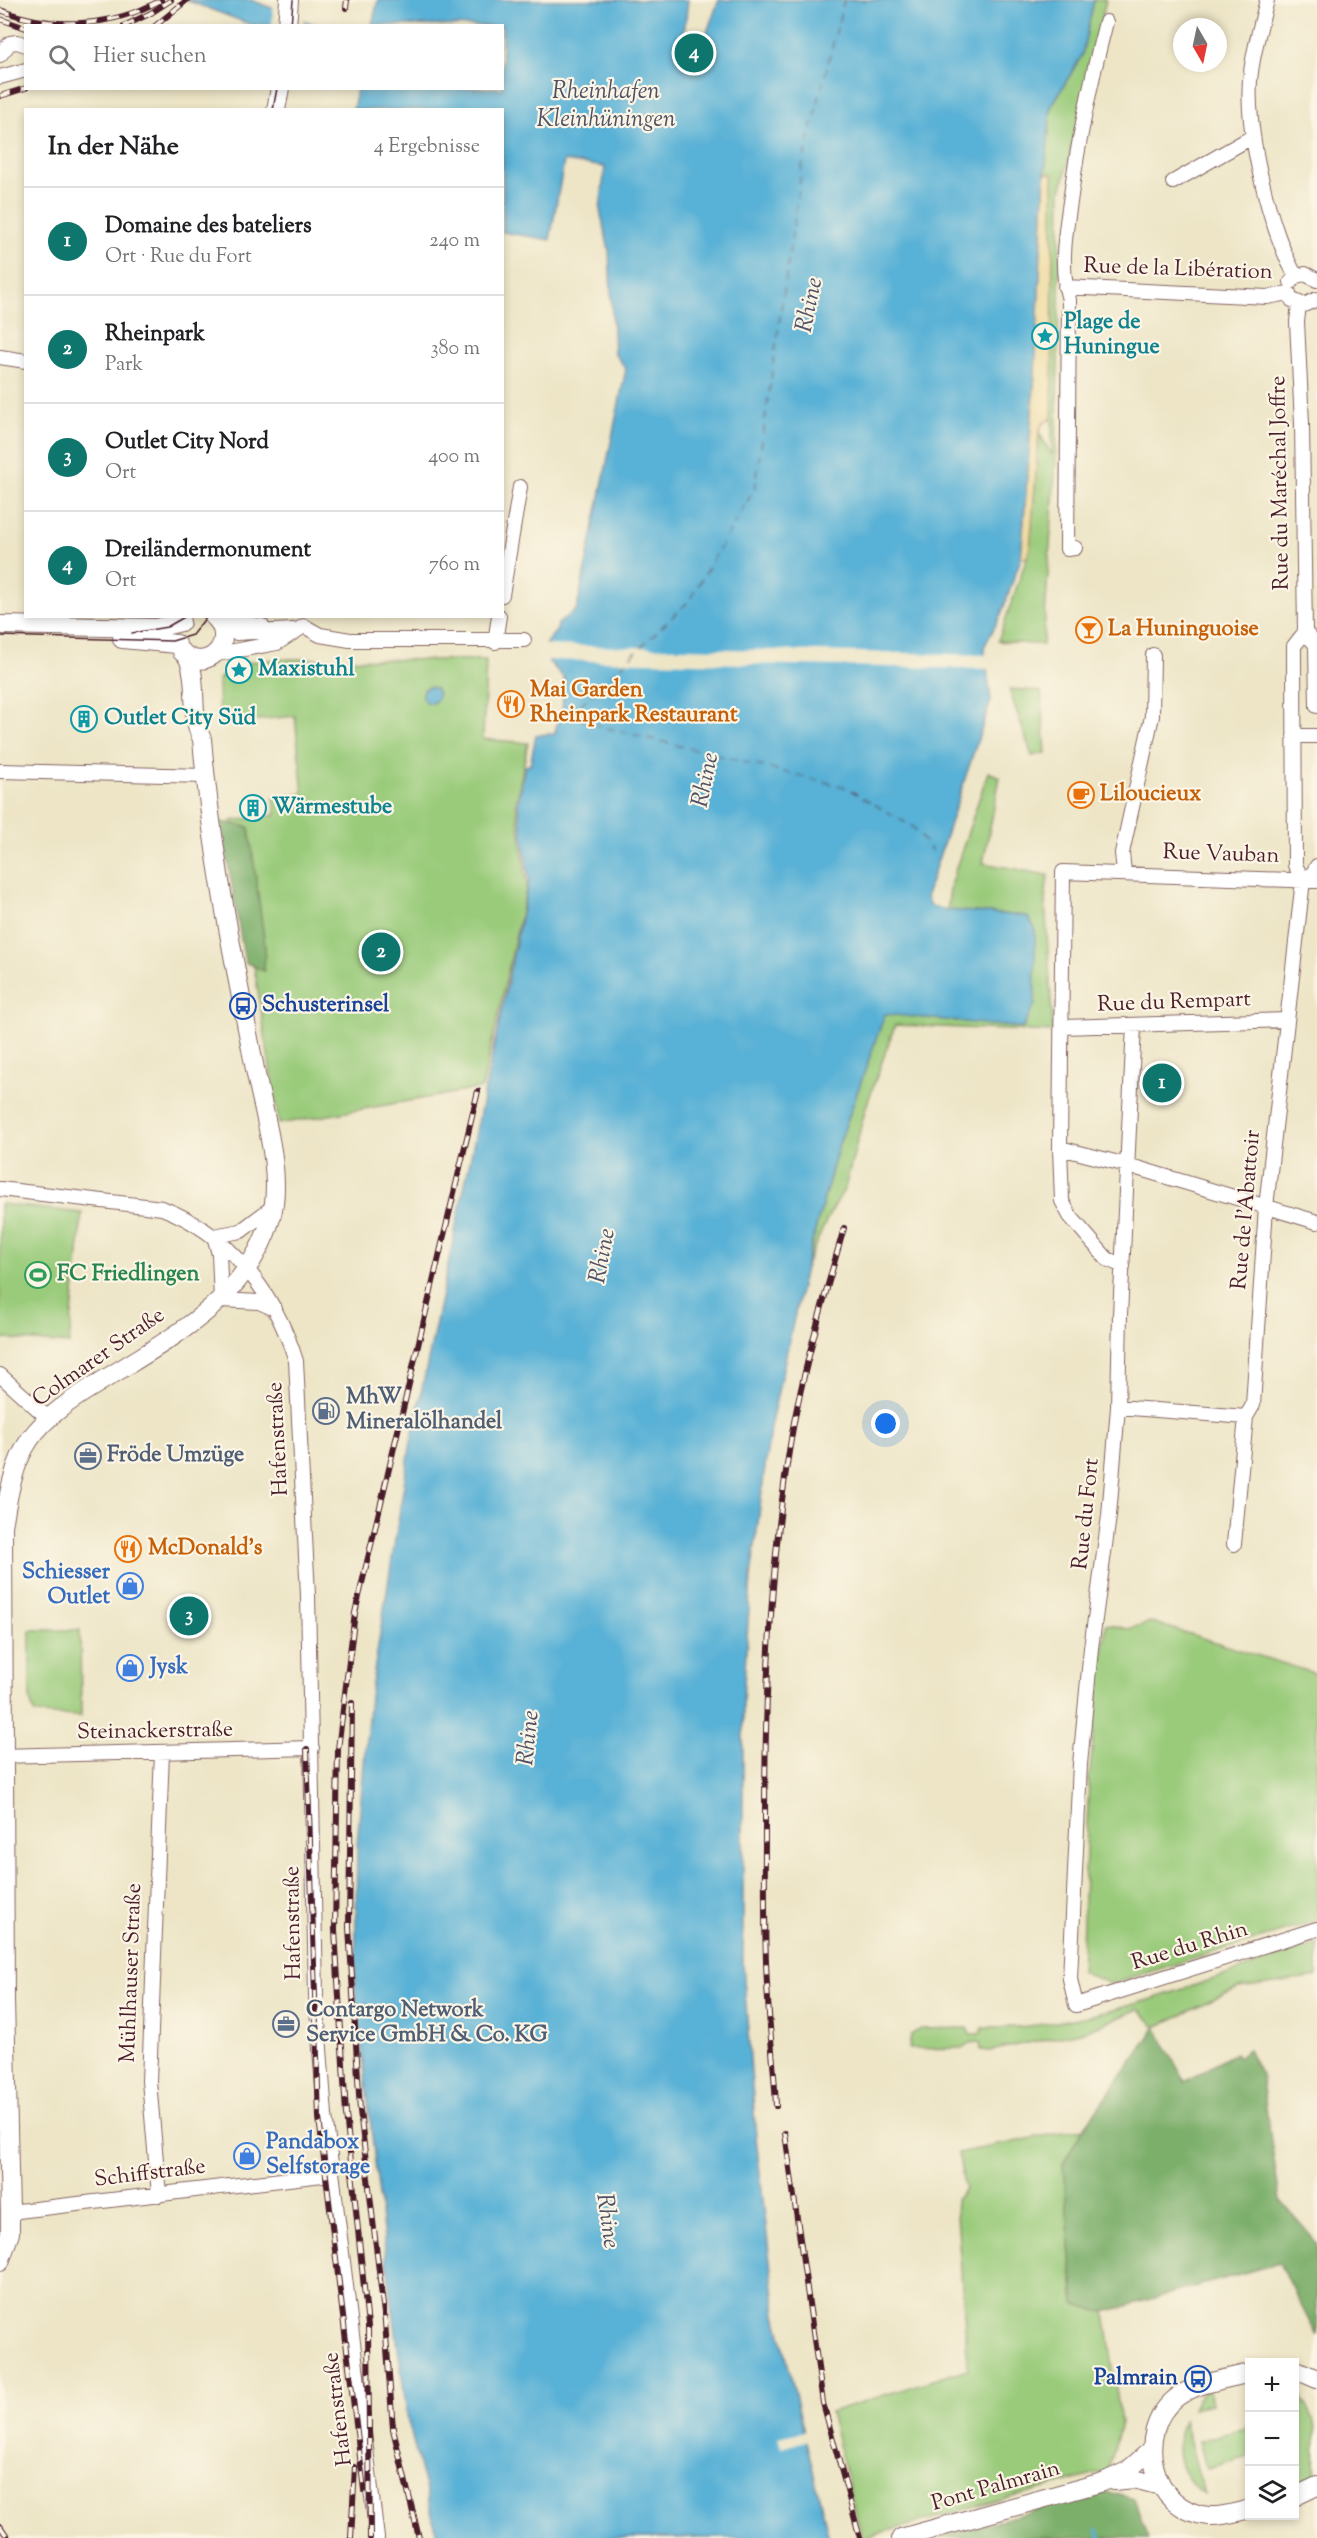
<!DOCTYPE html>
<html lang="de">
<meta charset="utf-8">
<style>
body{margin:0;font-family:"Sorts Mill Goudy",serif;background:#f2f2f2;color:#202124}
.controls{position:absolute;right:18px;bottom:18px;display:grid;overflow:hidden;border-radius:0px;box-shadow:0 3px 9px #0003}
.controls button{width:54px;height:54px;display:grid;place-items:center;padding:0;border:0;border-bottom:2px solid #e0e0e0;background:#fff;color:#202124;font:30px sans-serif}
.compass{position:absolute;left:1173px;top:18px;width:54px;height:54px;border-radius:50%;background:#fff;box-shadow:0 3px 9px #0003;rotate:171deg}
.you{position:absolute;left:886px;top:1424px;width:21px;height:21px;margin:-15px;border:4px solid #fff;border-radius:50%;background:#1a73e8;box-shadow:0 0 0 9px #1a73e833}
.badge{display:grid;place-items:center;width:39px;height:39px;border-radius:50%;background:#0f766e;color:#fff;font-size:20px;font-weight:700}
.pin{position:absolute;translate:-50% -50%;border:3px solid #fff;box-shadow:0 2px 6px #0006}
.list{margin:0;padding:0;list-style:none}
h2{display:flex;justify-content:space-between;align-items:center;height:78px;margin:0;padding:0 24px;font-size:26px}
h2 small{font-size:20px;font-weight:400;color:#757577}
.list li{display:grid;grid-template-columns:39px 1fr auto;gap:18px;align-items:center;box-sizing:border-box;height:108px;padding:0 24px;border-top:2px solid #e0e0e0}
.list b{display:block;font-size:22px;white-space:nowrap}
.list p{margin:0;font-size:20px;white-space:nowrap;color:#757577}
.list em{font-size:20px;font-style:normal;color:#757577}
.icon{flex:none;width:33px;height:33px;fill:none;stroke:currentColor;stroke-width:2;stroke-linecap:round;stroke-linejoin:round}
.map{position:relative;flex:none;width:1317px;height:2538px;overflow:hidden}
.search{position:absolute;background:#fff;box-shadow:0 3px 9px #0003;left:24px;top:24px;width:480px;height:66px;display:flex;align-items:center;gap:15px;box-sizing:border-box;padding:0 21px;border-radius:0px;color:#757577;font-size:22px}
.panel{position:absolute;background:#fff;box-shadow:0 3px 9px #0003;left:24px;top:108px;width:480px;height:510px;border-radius:0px}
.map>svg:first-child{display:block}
.green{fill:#9acb7a;stroke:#727552;stroke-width:1.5}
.forest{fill:#7baf6a;stroke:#62674a;stroke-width:1.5}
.sand{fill:#eeda9e;stroke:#9c7c64;stroke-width:1.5}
.water{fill:#59b1d6;stroke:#526880;stroke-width:1.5}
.pier{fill:#ede5c6}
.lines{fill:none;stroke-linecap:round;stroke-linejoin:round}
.stream{stroke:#59b1d6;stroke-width:4}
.ferry{stroke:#4f5267;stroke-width:1.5;stroke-dasharray:8 6;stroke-linecap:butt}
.minor-casing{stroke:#836461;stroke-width:16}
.major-casing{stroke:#836461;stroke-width:20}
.minor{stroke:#fff;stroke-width:14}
.major{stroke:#fff;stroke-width:18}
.tram{stroke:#4a1f2b;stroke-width:1.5}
.rail-casing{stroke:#4a1f2b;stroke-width:6}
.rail{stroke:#fcf5e5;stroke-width:4;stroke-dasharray:11;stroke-linecap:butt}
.labels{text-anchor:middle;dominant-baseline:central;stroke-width:4.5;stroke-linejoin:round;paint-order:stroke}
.street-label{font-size:22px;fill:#4a1f2b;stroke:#fcf5e5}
.culture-label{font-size:22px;font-weight:bold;fill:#0d838f;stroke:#fcf5e5;text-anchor:start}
.food-label{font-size:22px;font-weight:bold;fill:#c56008;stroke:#fcf5e5;text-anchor:start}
.transit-label{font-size:22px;font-weight:bold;fill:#164399;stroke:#fcf5e5;text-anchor:start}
.leisure-label{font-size:22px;font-weight:bold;fill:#27864d;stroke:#fcf5e5;text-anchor:start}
.service-label{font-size:22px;font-weight:bold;fill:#4e5e75;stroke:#fcf5e5;text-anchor:start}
.shop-label{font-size:22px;font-weight:bold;fill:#366cbe;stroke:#fcf5e5;text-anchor:start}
.water-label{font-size:24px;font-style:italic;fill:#4f5267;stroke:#fcf5e5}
</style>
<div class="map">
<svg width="1317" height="2538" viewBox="0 0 1317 2538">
<rect width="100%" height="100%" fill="#fcf5e5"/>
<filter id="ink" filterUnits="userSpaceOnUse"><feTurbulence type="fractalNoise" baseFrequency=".0167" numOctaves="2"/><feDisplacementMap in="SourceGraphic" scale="12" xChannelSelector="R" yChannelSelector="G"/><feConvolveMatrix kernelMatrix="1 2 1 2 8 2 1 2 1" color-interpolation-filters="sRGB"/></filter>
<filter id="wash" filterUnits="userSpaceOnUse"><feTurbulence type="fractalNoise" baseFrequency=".008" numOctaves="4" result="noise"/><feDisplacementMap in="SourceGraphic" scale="24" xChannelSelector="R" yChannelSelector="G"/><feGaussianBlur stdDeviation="1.35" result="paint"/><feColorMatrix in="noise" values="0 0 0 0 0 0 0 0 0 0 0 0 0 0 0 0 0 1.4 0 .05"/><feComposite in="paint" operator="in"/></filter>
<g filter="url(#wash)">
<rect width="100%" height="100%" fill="#ede5c6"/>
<path class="green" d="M1094,0h12l-45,192 -5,267 -13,186 -45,-4 32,-92 9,-116 13,22 1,-281 -8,-1 6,-66 31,-52z
M289,659l197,1 -3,79 45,4 -12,60 11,82 -45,203 -203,36 -48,-303 45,-6 -2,-17 29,-4 -8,-78 -76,8 -1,-43c18,-23 43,-20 71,-22z
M1009,689l32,2 5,62 -14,3z
M988,772l12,5 -17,86 65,12 -3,25 8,132 -158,-7 -29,82 -21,81 -17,29 -23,51 34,-124 46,-131 138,15 4,-112 -80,-6 4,-27z
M0,1204l82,9 -13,131 -69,-6z
M1151,1622l166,52v247l-207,63 -29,-13 8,-192 17,-155 22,5z
M30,1630h50l1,86 -46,-2 -5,-14z
M1317,1944v33l-79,11 -82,39 -17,-18 -54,22 -95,20 -9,-1 -1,-8 -11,1 -7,5 -53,1 2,-14 9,-6 47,-1 3,6h10l3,-6c108,2 231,-51 334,-84z
M1084,2128l-21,36 12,140 30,8 16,111 -13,48 -246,67 -32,-126 138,-43 -12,-169 9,-12 -7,-35z
M1294,2389c23,26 23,40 21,74 -1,5 2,12 2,19l-23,10z
M1209,2391l3,13 -20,4 10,-15z
M1184,2420l20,74c-28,-21 -31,-43 -20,-74z
M1249,2427v30l-43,11 -7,-27z"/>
<path class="forest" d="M221,822l28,5 16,119 -1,25 -19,-9z
M1156,2027l29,55 50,-29 3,4 10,-8 13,26 19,125 37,43v93l-38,-73 -174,49 -30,-8 -12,-140 21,-36z
M1106,2491l28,8 14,39h-213z"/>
<path class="sand" d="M1045,173l8,1 -1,244 -10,6 -3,9 -9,116 -3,8 -6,1 14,-186z"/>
<path class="water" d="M186,0h65l65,25h-64z
M378,0h310l-5,42 -4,5 5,14 12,4 11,-8 -2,-20 14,-37h375l-12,55 -31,52 -6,66 -10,199 -14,186 -20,57 -17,32 7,53 -65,196 4,10 17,4 80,6 8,12v76l-12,24 -138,-14 -46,130 -34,124 -35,160 -19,149 -8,122v266l13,173 20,176 53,224h-391l-30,-117 -21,-156 -32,-275 2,-146 13,-148 41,-255 118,-561 -11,-77 7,-37 5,-1 6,-30 19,-1 4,-21h3l2,-35 -15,-16 -3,-19 11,-13 1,-6 19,-15 49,-240 -12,-16 -5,-103 -9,-40 5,-43 -41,-6 -14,79 -47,-8 -1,-122h-149l4,-21 145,-1v-62l-130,-1z
M422 695a8 8 0 1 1 16 0a8 8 0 1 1-16 0Z"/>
<path class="pier" d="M273,6l31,12v8l-32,-1z
M543,645l445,10 2,14 -445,-9z
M806,2431l3,9 -28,8 -3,-11z"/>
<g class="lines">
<path class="stream" d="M1097,2531l3,7"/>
<path class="ferry" d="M844,0l-42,167 -47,321 -66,113 -116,111 9,8 21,7 242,60 68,40 19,24"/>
</g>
</g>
<g filter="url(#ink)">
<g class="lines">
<defs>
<path id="minor" d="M1267,0c-6,24 -13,48 -16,72 -8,50 19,161 45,204
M0,55l10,-12 7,-1 9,3
M0,77l26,-7
M1173,182l79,-45
M1291,282l5,-6 9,-2 12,6
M1065,287l202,10 22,-4
M1292,300l12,5 13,-6
M1299,304l-2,18 5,102 3,208 11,13 1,61
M0,357l26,4
M1075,548l-8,1 2,-249c-10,-35 -3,-70 2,-105 8,-59 20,-115 35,-173
M502,595l18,-108
M229,616l8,6 25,4
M223,629l14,4 56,-3
M495,642l4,-26
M217,654l60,-11 27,-17 16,9 30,5h174
M1294,736h23
M0,771l206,5
M1124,872l-2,-19 30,-137 1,-61
M1303,880l10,-7 4,-7
M1134,1025l-14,290 -2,92 -9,109 -18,132 -11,116 -10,215 6,26 241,-76
M1063,1027l224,-7
M1060,1148l67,17 190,57
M0,1189l162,19c68,26 113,85 134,153l12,234 8,401 9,119 52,423
M214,1236l5,18 2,46 38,2 16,7
M214,1236l27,-5 33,-25
M1123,1266l-16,-7 -37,-43 -8,-15 -2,-53 3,-276 254,9
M0,1375l49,44
M1118,1407l128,10
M1234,1544l12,-127 7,-12 13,-198 37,-327 -8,-15 -1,-208v-11l11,-14
M0,1756l312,-8
M159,2195l-10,-114 13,-328
M10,2212l321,-38"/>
<path id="major" d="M287,26l2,-26
M276,110l4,-22
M0,625l156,3 25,-6
M122,639l55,5
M182,652c25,24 58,-13 31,-36
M0,2262l10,-29v-21l-5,-212 -2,-474c5,-29 10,-62 27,-87 16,-23 44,-41 67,-55 68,-43 151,-83 174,-166 13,-45 -9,-109 -17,-154 -21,-107 -43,-216 -52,-325 -13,-25 -3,-56 -14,-81
M1294,2369l23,10
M1250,2373c-23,6 -55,10 -74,25 -43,34 -25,113 33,118 13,1 28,-4 41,-7
M1114,2481l20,-2 27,7
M1294,2497l23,-11
M901,2538l202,-56 24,-11 24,-21"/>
</defs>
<use href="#minor" class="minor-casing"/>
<use href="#major" class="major-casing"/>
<use href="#minor" class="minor"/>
<use href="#major" class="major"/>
<path class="tram" d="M291,26l2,-26
M273,110l4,-22
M132,633l35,-6 19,-11
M0,636l172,5 20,-6 15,-19"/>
<defs>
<path id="rail" d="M346,8l1,-8
M0,10c53,20 111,18 161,-10
M0,19l26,9
M124,26l27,-13 20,-13
M155,26l32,-26
M0,96l26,-8
M352,1703l-3,224 11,184 25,211 8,107 26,109
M307,1749l12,369 45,372
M776,2106c-2,-41 -7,-82 -9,-122 -3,-53 -2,-107 -2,-160 0,-134 5,-270 29,-402 13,-66 32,-130 50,-194
M785,2133l38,270 37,135
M0,2526l8,12
M351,2538l4,-71
M370,2538l-2,-212 -22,-212 -11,-184 3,-181 17,-136 123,-522"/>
</defs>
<use href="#rail" class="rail-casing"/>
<use href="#rail" class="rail"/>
</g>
</g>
<defs>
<symbol id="sight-ring" viewBox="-11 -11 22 22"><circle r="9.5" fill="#fcf5e5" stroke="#0f9aa8" stroke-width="1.5"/><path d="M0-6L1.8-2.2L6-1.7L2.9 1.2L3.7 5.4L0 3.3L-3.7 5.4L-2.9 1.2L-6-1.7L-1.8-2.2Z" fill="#0f9aa8"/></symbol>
<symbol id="bar-ring" viewBox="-11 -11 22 22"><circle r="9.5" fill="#fcf5e5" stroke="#e8710a" stroke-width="1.5"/><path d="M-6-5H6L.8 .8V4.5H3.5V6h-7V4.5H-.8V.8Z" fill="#e8710a"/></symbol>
<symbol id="restaurant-ring" viewBox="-11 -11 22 22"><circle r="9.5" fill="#fcf5e5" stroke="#e8710a" stroke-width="1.5"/><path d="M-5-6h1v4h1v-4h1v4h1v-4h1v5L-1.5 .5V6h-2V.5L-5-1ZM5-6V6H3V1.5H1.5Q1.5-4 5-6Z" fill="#e8710a"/></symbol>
<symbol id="building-ring" viewBox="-11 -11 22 22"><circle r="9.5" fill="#fcf5e5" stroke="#0f9aa8" stroke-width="1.5"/><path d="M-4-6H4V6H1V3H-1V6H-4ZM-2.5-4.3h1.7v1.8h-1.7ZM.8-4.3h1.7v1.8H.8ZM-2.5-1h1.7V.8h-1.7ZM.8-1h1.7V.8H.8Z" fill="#0f9aa8"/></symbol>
<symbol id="cafe-ring" viewBox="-11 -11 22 22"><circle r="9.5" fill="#fcf5e5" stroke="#e8710a" stroke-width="1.5"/><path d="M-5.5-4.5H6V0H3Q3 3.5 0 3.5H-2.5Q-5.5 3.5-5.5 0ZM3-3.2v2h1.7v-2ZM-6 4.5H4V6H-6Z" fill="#e8710a"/></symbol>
<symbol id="bus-ring" viewBox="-11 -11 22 22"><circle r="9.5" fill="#fcf5e5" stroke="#1a4fb4" stroke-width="1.5"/><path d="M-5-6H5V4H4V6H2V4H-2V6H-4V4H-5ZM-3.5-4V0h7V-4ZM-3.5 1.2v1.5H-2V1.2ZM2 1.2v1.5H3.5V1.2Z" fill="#1a4fb4"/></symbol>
<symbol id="stadium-ring" viewBox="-11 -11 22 22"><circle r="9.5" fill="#fcf5e5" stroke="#2e9e5b" stroke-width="1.5"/><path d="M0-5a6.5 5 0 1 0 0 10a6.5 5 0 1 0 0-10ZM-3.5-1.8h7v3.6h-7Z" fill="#2e9e5b"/></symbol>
<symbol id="fuel-ring" viewBox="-11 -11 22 22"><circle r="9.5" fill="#fcf5e5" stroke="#5c6f8a" stroke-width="1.5"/><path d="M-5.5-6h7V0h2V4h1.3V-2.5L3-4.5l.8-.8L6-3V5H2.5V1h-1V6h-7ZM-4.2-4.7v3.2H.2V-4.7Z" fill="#5c6f8a"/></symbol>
<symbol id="office-ring" viewBox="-11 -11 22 22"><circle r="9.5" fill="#fcf5e5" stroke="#5c6f8a" stroke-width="1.5"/><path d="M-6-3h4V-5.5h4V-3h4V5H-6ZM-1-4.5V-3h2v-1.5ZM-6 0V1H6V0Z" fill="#5c6f8a"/></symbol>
<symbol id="shop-ring" viewBox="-11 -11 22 22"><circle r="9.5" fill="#fcf5e5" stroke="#3f7fe0" stroke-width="1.5"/><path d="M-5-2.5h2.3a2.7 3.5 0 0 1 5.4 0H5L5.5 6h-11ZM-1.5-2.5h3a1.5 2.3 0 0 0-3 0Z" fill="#3f7fe0"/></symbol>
</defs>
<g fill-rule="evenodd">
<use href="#sight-ring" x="1030" y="321" width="30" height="30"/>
<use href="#bar-ring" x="1074" y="615" width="30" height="30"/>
<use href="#sight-ring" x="224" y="655" width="30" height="30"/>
<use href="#restaurant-ring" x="496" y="689" width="30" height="30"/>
<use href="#building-ring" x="69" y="704" width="30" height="30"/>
<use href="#cafe-ring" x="1066" y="780" width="30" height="30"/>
<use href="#building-ring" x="238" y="793" width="30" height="30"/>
<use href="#bus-ring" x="228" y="991" width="30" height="30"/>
<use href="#stadium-ring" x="23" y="1260" width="30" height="30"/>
<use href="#fuel-ring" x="311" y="1396" width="30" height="30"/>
<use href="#office-ring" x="73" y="1441" width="30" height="30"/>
<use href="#restaurant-ring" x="113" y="1534" width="30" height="30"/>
<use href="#shop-ring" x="115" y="1571" width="30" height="30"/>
<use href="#shop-ring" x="115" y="1653" width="30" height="30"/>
<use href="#office-ring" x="271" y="2009" width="30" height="30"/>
<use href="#shop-ring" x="232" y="2141" width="30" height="30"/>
<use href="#bus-ring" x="1183" y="2364" width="30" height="30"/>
</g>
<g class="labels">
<g class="street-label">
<text transform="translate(1178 270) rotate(2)">Rue de la Libération</text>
<text transform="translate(1281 483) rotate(-91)">Rue du Maréchal Joffre</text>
<text transform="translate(1221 855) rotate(2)">Rue Vauban</text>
<text transform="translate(1174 1003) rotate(-2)">Rue du Rempart</text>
<text transform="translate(1247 1210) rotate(-85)">Rue de l'Abattoir</text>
<text transform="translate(99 1358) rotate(-35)">Colmarer Straße</text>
<text transform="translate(279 1439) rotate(-93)">Hafenstraße</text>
<text transform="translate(1087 1514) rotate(-84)">Rue du Fort</text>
<text transform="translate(155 1732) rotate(-1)">Steinackerstraße</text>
<text transform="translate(294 1923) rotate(-91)">Hafenstraße</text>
<text transform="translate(1190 1947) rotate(-17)">Rue du Rhin</text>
<text transform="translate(132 1973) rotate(-88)">Mühlhauser Straße</text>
<text transform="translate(150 2174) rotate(-7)">Schiffstraße</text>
<text transform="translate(339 2409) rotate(-97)">Hafenstraße</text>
<text transform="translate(996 2487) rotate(-16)">Pont Palmrain</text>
</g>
<g class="culture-label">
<text x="1064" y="323">Plage de<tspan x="1064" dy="25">Huningue</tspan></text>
<text x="258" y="670">Maxistuhl</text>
<text x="104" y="719">Outlet City Süd</text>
<text x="272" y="808">Wärmestube</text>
</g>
<g class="food-label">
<text x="1108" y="630">La Huninguoise</text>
<text x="530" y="691">Mai Garden<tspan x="530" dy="25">Rheinpark Restaurant</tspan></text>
<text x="1100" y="795">Liloucieux</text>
<text x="148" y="1549">McDonald's</text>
</g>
<g class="transit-label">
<text x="262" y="1006">Schusterinsel</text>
<text x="1178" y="2379" text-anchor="end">Palmrain</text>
</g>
<g class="leisure-label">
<text x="57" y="1275">FC Friedlingen</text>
</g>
<g class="service-label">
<text x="346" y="1398">MhW<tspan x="346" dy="25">Mineralölhandel</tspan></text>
<text x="107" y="1456">Fröde Umzüge</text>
<text x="306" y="2011">Contargo Network<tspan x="306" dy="25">Service GmbH &amp; Co. KG</tspan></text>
</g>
<g class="shop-label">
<text x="110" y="1573" text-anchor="end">Schiesser<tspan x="110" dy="25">Outlet</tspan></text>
<text x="150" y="1668">Jysk</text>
<text x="266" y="2143">Pandabox<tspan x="266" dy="25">Selfstorage</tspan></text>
</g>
<g class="water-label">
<text x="606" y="92">Rheinhafen<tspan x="606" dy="28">Kleinhüningen</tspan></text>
<text transform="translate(810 305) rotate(-78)">Rhine</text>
<text transform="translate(706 780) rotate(-78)">Rhine</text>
<text transform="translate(603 1256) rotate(-79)">Rhine</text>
<text transform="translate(529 1738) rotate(-84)">Rhine</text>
<text transform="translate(607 2221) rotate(82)">Rhine</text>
</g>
</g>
</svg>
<div class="controls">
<button>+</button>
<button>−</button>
<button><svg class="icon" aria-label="layers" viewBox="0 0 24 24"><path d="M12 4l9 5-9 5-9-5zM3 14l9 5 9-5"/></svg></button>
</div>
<svg class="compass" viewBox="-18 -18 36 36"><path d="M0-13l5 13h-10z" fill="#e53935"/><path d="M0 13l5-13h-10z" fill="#757577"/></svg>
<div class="you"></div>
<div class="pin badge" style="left:1162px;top:1083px">1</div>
<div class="pin badge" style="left:381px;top:952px">2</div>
<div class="pin badge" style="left:189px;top:1616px">3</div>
<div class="pin badge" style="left:694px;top:53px">4</div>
<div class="search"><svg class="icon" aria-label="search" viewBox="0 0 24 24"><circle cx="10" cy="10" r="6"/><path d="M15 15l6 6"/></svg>Hier suchen</div>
<section class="panel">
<h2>In der Nähe<small>4 Ergebnisse</small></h2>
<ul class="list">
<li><span class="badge">1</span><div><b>Domaine des bateliers</b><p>Ort · Rue du Fort</p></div><em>240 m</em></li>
<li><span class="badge">2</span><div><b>Rheinpark</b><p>Park</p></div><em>380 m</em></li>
<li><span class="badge">3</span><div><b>Outlet City Nord</b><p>Ort</p></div><em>400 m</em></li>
<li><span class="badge">4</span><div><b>Dreiländermonument</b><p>Ort</p></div><em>760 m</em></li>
</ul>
</section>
</div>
